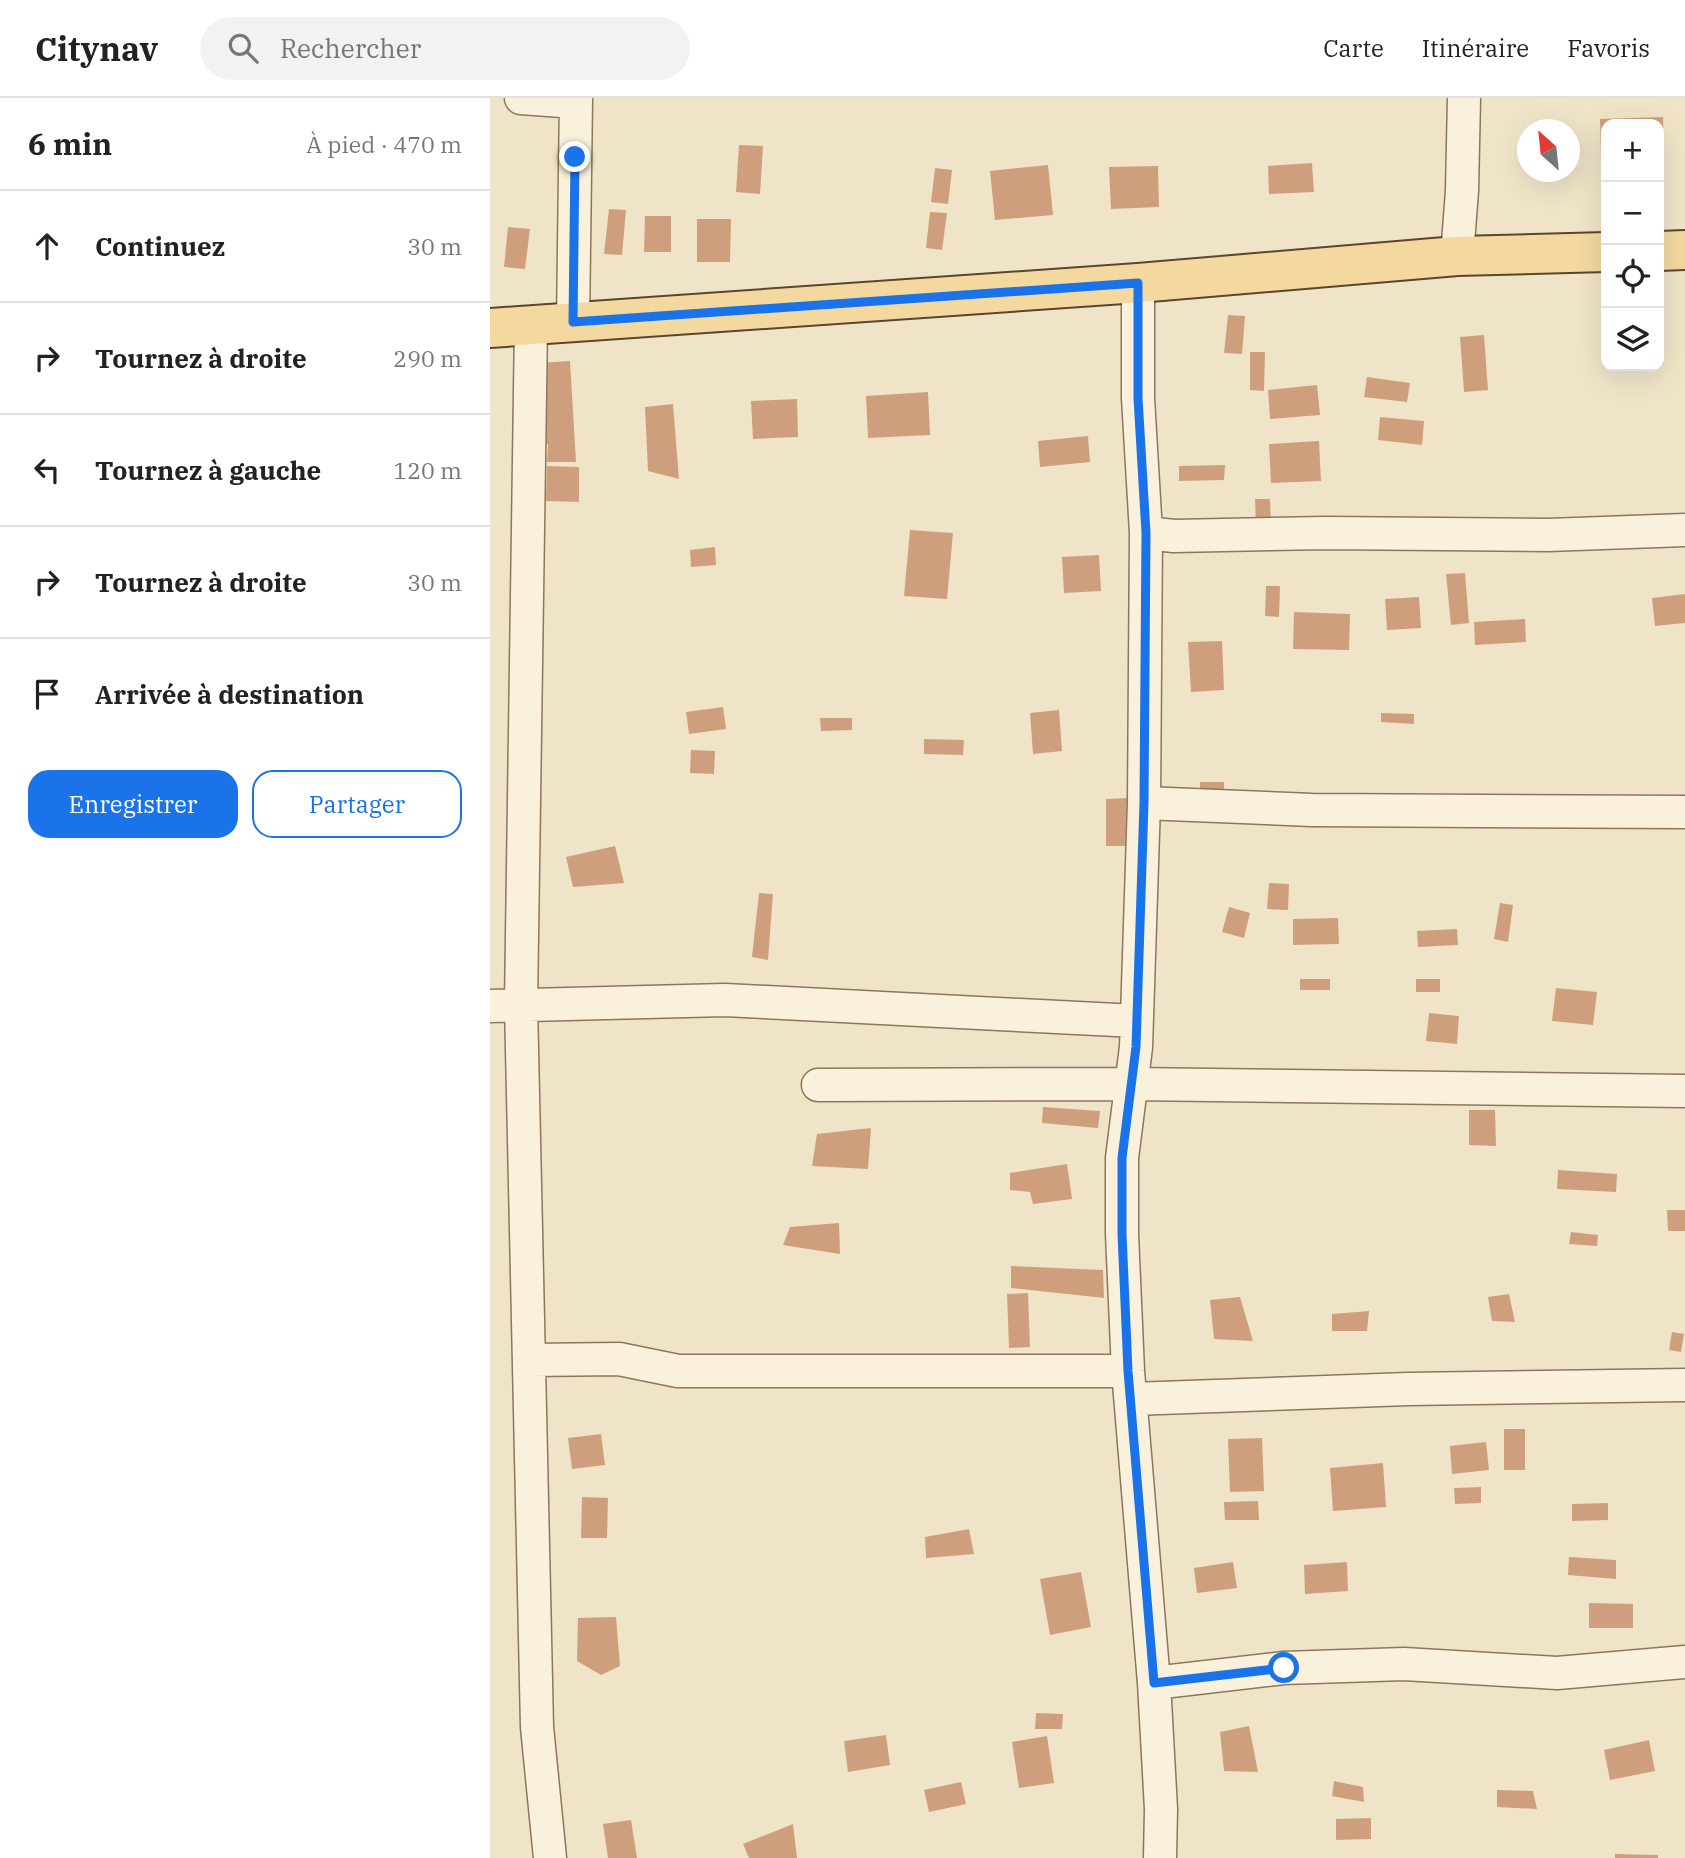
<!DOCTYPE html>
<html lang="fr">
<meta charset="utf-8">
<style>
body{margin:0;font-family:"IBM Plex Serif",serif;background:#f2f2f2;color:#222}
.controls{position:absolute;right:21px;top:21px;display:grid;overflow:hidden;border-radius:14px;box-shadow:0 7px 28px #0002}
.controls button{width:63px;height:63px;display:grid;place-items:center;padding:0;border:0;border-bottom:2px solid #e0e0e0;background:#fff;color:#222;font:35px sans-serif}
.compass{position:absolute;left:1027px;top:21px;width:63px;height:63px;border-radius:50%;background:#fff;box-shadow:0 7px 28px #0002;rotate:333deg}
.stop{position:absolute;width:21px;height:21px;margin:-16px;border:5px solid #1a73e8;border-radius:50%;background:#fff}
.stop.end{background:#1a73e8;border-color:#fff;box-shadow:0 2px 7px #0008}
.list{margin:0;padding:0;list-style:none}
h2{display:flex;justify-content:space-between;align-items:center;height:91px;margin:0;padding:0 28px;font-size:30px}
h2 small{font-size:23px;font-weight:400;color:#767676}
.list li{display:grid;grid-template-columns:46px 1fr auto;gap:21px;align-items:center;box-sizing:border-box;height:112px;padding:0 28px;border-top:2px solid #e0e0e0}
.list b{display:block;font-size:26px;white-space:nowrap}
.list em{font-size:23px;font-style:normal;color:#767676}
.actions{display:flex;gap:14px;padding:21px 28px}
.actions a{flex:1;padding:16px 0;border:2px solid #1a73e8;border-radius:21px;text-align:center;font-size:24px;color:#1a73e8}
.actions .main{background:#1a73e8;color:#fff}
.icon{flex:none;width:38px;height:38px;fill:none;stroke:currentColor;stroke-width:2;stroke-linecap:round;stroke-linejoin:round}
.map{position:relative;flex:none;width:1195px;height:1760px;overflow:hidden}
header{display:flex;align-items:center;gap:42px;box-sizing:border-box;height:98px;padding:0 35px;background:#fff;border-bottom:2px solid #e0e0e0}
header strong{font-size:33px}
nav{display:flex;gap:38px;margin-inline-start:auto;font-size:24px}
.search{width:490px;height:63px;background:#f2f2f2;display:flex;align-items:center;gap:18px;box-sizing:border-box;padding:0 24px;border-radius:38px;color:#767676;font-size:26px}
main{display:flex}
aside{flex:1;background:#fff}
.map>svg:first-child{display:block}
.building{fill:#cf9f7d}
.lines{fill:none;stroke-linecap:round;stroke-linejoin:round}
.minor-casing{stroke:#8d765c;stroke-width:35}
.major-casing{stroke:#5b4430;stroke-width:42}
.minor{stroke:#faf1dc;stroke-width:32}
.major{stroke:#f3d9a0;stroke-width:38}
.route{stroke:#1a73e8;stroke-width:9}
</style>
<header>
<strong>Citynav</strong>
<div class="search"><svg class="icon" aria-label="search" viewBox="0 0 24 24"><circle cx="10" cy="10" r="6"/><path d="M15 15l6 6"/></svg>Rechercher</div>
<nav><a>Carte</a><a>Itinéraire</a><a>Favoris</a></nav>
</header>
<main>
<aside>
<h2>6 min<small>À pied · 470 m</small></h2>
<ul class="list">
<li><svg class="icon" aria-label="ahead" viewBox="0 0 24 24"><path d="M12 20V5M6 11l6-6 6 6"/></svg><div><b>Continuez</b></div><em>30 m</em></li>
<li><svg class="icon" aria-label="right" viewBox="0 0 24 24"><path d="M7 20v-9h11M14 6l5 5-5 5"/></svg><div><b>Tournez à droite</b></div><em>290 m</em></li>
<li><svg class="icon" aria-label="left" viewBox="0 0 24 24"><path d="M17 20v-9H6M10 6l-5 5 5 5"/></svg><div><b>Tournez à gauche</b></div><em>120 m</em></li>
<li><svg class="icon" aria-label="right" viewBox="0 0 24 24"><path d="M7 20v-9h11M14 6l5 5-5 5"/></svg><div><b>Tournez à droite</b></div><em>30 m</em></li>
<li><svg class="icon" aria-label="arrive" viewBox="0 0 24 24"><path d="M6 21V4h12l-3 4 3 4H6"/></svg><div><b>Arrivée à destination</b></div></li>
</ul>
<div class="actions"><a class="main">Enregistrer</a><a>Partager</a></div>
</aside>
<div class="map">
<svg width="1195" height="1760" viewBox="0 0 1195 1760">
<rect width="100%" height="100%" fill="#f0e4c8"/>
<path class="building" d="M1173,19l1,39h-5v-32h-53v34h-5l-1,-39z
M249,47l24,1 -3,48 -24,-2z
M822,65l2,29 -45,2 -1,-28z
M558,67l5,50 -58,5 -5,-49z
M668,68l1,41 -48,2 -2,-42z
M445,70l17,2 -4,34 -17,-2z
M119,111l17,1 -4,45 -18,-1z
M440,114l17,1 -5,37 -16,-2z
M155,118h26v36h-27z
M207,121h34l-1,43h-33z
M18,129l22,2 -5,40 -21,-2z
M738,217l17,1 -3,38 -18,-1z
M994,237l4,55 -24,2 -4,-55z
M760,254h15l-1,39 -14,-1z
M80,263l6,101h-29l1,-18 -6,1 -4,-82z
M877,279l43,6 -3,19 -43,-5z
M827,287l3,30 -50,4 -2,-29z
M438,294l2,43 -62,3 -2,-42z
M307,301l1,38 -45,2 -2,-38z
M183,306l6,75 -31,-8 -3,-64z
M890,319l44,4 -2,24 -44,-5z
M598,338l2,26 -50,5 -2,-26z
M829,343l2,40 -50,2 -2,-39z
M735,367l-1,15 -45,1v-15z
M57,368l32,1v35l-33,-1z
M765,401h15l1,26h-15z
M420,432l43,3 -6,66 -43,-3z
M225,449l1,18 -25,2 -1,-17z
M609,457l2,36 -37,2 -2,-36z
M975,475l4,50 -18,2 -5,-51z
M776,488h14l-1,31 -14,-1z
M1195,496v29l-30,3 -3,-28z
M929,499l2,31 -34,2 -2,-31z
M804,514l56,2 -1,36 -56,-1z
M1035,521l1,23 -51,3 -1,-23z
M732,543l2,49 -33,2 -3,-50z
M233,609l3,22 -37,5 -3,-22z
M569,612l3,41 -29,3 -3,-41z
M891,615l33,1v10l-33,-2z
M330,620h32v12l-31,1z
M434,641l40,1 -1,15 -39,-1z
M201,652l24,1 -1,23 -24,-1z
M710,684h24v12h-24z
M639,700v48h-23v-47z
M125,748l9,37 -51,4 -7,-30z
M779,785l20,1 -1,26 -21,-1z
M269,795l14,1 -5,66 -16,-3z
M1010,805l13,2 -5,37 -14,-3z
M739,809l21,6 -6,25 -22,-6z
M848,820l1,26 -46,1v-26z
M967,831l1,16 -40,2 -1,-16z
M810,881h30v11h-30z
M926,881h24v13h-24z
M1066,890l41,4 -4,33 -41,-4z
M939,915l30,3 -2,28 -31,-3z
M553,1009l57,4 -2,17 -56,-5z
M979,1012h26l1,36 -27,-1z
M381,1030l-3,41 -56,-3 5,-32z
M577,1066l5,35 -39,5 -3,-12 -20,-2v-17z
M1068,1072l59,4 -1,18 -59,-3z
M1177,1112h18v21h-17z
M349,1125l1,31 -57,-9 7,-18z
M1081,1134l27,3 -1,11 -28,-2z
M521,1168l92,4 1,28 -93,-10z
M538,1195l2,54 -21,1 -2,-54z
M1019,1196l6,28 -23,-1 -4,-24z
M750,1199l13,44 -39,-2 -4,-39z
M879,1213l-2,20h-35v-17z
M1182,1234l12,2 -3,18 -12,-2z
M1014,1331h21v41h-21z
M111,1336l4,31 -33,4 -4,-31z
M772,1340l2,53 -34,1 -2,-53z
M996,1344l3,28 -37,4 -2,-28z
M893,1365l3,44 -53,4 -3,-43z
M991,1389v16l-26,1 -1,-16z
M92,1399l26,1 -1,40h-26z
M768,1403l1,19h-34l-1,-18z
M1118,1405v17l-36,1v-17z
M479,1431l5,25 -48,4 -1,-21z
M1079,1459l47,3v19l-48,-4z
M743,1464l4,26 -40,5 -3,-25z
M857,1464l1,29 -43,3 -1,-29z
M591,1474l10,55 -41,8 -10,-56z
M1099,1505l44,1v24h-44z
M126,1519l4,49 -19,9 -24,-14 1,-43z
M546,1615l27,1 -1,15h-27z
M759,1628l9,46 -34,-1 -4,-39z
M396,1637l4,30 -42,7 -4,-31z
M557,1638l7,47 -35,5 -7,-46z
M1159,1642l6,31 -45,9 -6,-30z
M844,1683l29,6 1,15 -32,-6z
M471,1684l5,22 -37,8 -5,-22z
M1007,1692l36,1 4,18 -40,-2z
M881,1720v21l-35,1v-21z
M141,1722l6,38h-29l-5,-34z
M303,1726l4,34h-48l-6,-14z
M1125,1756l43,1v3h-43z"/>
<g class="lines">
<defs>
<path id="minor" d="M31,0l55,4
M967,158l5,-65 2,-93
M648,185v115l8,135 -2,270 -8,244 -14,111v76l6,137 26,312 7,126 -1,49
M83,224l3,-224
M41,226l-10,680 16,723 13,131
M656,435l28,3 151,-3 223,2 137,-5
M654,705l168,7 373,2
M0,908l235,-6 411,21
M328,987l314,-1 553,7
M40,1262l89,-1 59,12h450
M642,1301l276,-10 277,-4
M664,1585l130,-15 120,-4 153,9 128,-11"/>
<path id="major" d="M1169,153l26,-1
M0,230l648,-45 319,-27 149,-4"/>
</defs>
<use href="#minor" class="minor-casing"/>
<use href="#major" class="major-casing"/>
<use href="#minor" class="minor"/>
<use href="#major" class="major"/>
</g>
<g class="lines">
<path class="route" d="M85,59l-2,165 565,-39v115l8,135 -2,270 -8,244 -14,111v76l6,137 26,312 130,-15"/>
</g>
</svg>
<div class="controls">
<button>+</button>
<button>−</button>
<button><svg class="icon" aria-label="locate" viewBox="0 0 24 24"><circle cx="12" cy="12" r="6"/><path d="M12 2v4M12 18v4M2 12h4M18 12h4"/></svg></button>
<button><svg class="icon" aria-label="layers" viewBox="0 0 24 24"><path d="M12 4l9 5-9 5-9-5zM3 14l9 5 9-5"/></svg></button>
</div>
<svg class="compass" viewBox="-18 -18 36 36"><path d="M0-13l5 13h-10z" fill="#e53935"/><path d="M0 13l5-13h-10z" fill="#767676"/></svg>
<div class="stop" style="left:794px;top:1570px"></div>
<div class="stop end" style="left:85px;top:59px"></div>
</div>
</main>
